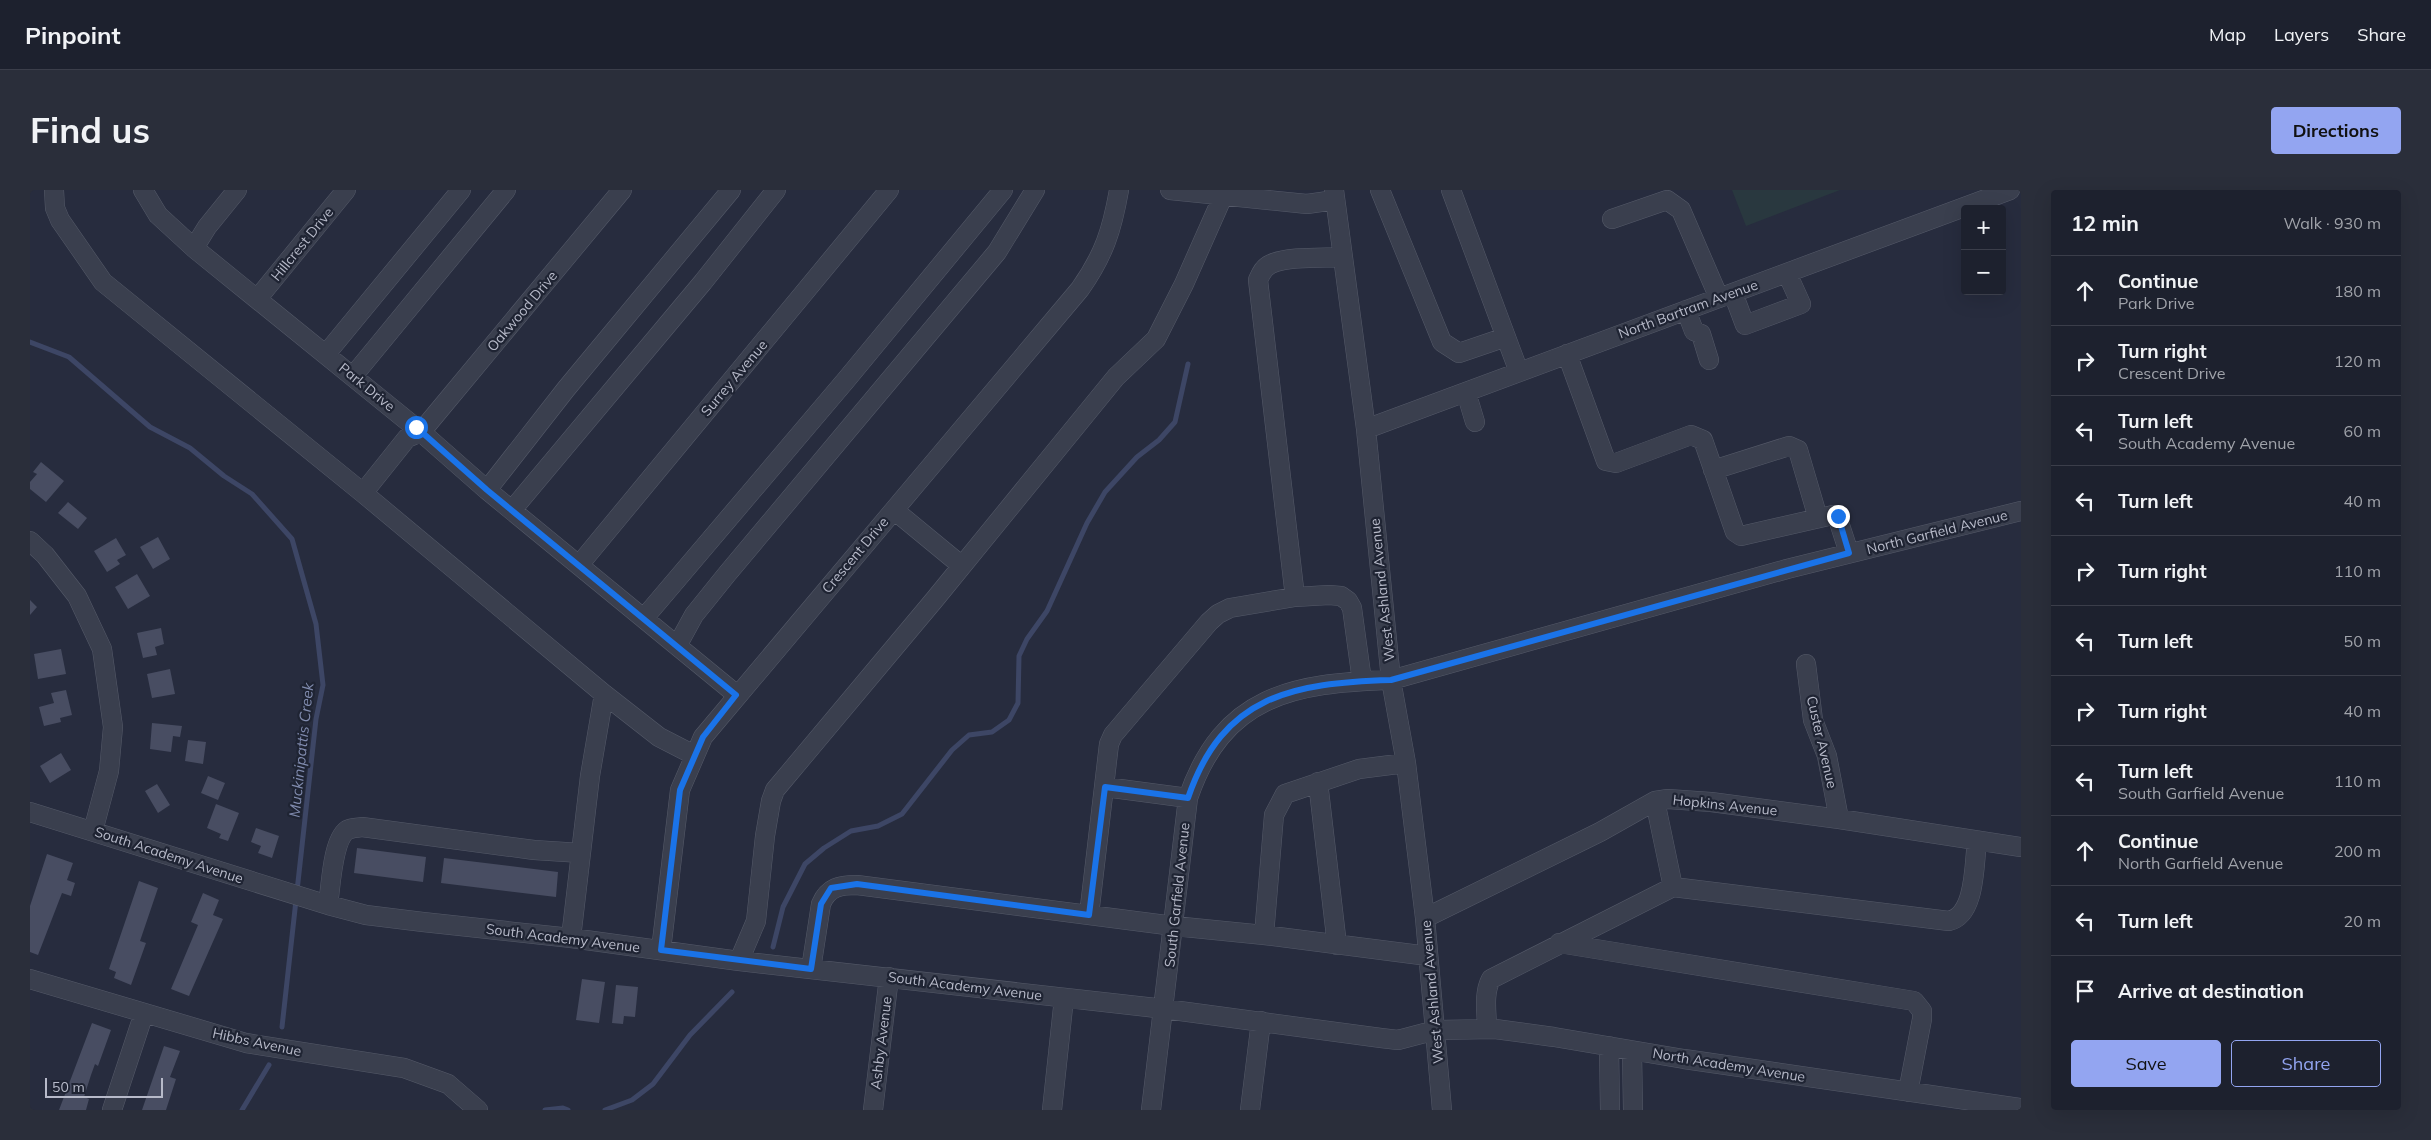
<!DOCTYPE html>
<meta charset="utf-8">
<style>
body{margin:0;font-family:Mulish,sans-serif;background:#2a2e3a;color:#f1f3f6}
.controls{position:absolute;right:15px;top:15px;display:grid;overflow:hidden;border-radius:5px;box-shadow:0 5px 20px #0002}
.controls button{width:45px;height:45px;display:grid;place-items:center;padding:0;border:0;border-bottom:1px solid #3b3e4a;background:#1d212e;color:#f1f3f6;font:25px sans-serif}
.scale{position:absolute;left:15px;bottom:12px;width:118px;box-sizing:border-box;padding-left:5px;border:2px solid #b7bac9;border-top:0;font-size:14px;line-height:18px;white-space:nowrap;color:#b7bac9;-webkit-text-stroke:4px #1f2433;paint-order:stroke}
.stop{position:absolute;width:15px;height:15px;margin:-11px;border:4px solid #1a73e8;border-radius:50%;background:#fff}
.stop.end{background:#1a73e8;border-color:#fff;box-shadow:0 1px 5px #0008}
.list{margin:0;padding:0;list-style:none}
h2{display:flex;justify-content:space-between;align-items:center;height:65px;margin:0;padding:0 20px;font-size:21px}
h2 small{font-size:16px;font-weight:400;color:#a0a3aa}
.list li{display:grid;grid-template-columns:32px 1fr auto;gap:15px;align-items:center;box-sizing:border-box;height:70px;padding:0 20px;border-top:1px solid #3b3e4a}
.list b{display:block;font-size:19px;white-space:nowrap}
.list p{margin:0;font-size:16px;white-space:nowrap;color:#a0a3aa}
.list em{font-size:16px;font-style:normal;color:#a0a3aa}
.actions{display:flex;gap:10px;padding:15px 20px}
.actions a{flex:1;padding:11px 0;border:1px solid #93a5f1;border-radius:5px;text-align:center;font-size:18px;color:#93a5f1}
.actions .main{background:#93a5f1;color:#111}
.icon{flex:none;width:28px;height:28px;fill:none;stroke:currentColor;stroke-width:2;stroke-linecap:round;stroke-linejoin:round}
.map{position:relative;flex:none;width:1991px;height:920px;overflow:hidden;border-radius:5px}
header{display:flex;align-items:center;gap:30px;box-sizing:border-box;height:70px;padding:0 25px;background:#1d212e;border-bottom:1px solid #3b3e4a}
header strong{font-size:24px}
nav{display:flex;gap:28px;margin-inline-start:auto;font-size:18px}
.intro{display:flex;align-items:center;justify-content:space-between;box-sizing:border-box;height:120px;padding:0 30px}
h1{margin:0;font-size:35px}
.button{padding:12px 22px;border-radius:5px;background:#93a5f1;color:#111;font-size:18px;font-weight:700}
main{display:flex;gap:30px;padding:0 30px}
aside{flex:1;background:#1d212e;border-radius:5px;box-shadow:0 5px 20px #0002}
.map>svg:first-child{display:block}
.green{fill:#29383f}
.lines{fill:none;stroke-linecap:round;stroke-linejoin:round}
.stream{stroke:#3d4665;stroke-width:5}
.building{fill:#484d62}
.minor-casing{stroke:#555a69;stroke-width:20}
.minor{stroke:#3a3f4e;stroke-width:19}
.route{stroke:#1a73e8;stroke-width:6}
.labels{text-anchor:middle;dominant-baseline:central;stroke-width:4.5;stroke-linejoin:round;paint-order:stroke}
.street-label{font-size:14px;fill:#b7bac9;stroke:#1f2433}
.water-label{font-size:15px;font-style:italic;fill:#808bae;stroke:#1f2433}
</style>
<header>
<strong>Pinpoint</strong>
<nav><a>Map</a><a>Layers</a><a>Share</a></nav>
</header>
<div class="intro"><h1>Find us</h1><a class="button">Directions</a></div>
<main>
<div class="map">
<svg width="1991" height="920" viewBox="0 0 1991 920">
<rect width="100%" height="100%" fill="#272c3e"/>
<path class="green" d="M1702,0h108l-94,36z"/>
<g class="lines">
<path class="stream" d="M0,152l39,15 81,70 40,21 34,28 28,18 40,45 24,85 7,61 -7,34 -34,308
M743,757l10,-40 22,-43 19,-16 27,-17 27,-5 24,-12 50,-64 17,-15 23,-3 17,-12 9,-17 1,-47 8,-17 20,-28 40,-88 18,-31 32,-35 22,-17 16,-18 13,-58
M212,920l27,-45
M515,920l18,-2 5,2
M575,920l27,-10 21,-16 37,-49 42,-43"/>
</g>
<path class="building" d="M11,272l23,19 -18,21 -16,-13v-7l7,-8 -4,-2z
M38,312l19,16 -9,11 -20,-16z
M128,347l12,22 -17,10 -13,-22z
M86,348l10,17 -9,5 3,4 -13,8 -13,-21z
M107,384l13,22 -22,13 -13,-22z
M0,410l7,7 -7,8z
M131,438l3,16 -9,3 2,8 -14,3 -6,-25z
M31,459l5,25 -28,5 -4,-25z
M140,479l5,25 -23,4 -5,-24z
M36,500l6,25 -12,3 1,4 -17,4 -5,-19 15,-4 -3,-10z
M122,533l30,3 -2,11 -7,-1 -2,16 -21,-3z
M158,550l18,2 -3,22 -18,-3z
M31,563l10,17 -21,13 -10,-17z
M178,586l17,7 -7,17 -17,-7z
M127,594l13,21 -12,8 -13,-22z
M186,614l23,9 -11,28 -9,-3 2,-4 -14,-6z
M226,638l23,8 -7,22 -14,-5 3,-7 -10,-4z
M327,658l69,9 -3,25 -69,-9z
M17,664l26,9 -6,17 8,3 -4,13 -9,-3 -24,62 -8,-3v-46z
M414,668l114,14 -2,25 -115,-14z
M109,691l19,7 -18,53 6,2 -15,42 -17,-7 2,-6 -7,-3z
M173,703l16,7 -6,15 10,4 -34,77 -18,-7 27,-64 -7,-3z
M552,789l23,3 -6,41 -23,-3z
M586,795l22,2 -3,30 -11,-1 -1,8 -11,-1z
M62,833l19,7 -13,36 -3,-2 -4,11 -7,22 5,2 -3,11h-27z
M134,856l16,5 -10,26 6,2 -10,31h-24z"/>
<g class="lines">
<defs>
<path id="minor" d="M24,0l1,18 5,12 43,62 260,211 241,201 55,43 35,18
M113,0l15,25 36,33 227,184 66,58 250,205
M1140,0l137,14 28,-4
M1304,0l32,239 25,251 15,83 19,155 17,192
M1350,0l62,152 17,11 47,-16
M1421,0l68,182
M1582,29l55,-19 14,10 38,88
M164,58l13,-21 30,-37
M1703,103l12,32 56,-21 -14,-31
M228,108l88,-108
M1656,120l8,21 7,3 8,26
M296,164l135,-164
M1537,164l39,107 10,2 75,-28 12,5 32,92 6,4 92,-21 4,1 12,37
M323,186l153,-186
M1436,202l9,30
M1336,239l644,-239
M1683,280l76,-24 9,4 20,68
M457,300l79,-101 165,-199
M333,303l44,-55 14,-6 201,-242
M482,320l191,-228 73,-92
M864,320l68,56
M0,351l15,14 32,41 25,53 11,78 -4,44 -16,60
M549,375l310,-375
M1265,407l-37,-317c3,-7 6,-13 13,-16 17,-8 52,-6 72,-7
M614,428l202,-238 157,-190
M647,456l17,-31 33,-41 270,-322 38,-62
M1776,474l7,56 14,36 12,63
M1288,592l19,163
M1075,597l83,11
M1625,611l18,86
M0,622l298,93 38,10 57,7 148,16 168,23 426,48 216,29 17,2 38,-10 59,-1 59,8 130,22 337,49
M298,715c3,-18 4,-64 19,-75 4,-2 10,-2 15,-3l172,23 47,3
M1059,725l20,-171 4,-9 96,-113 9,-8 12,-6 65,-11 34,-2 12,1 7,5 4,7 10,73
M1395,728l175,-86 55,-31 13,-2 43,3 128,17 182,28
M1234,745l10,-120 11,-21 74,-25 47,-6
M541,748l19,-162 14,-82
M1529,753l355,58 8,10v8l-14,73
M631,760l19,-160 23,-53 377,-448c24,-34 32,-59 39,-99
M709,771l17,-40 9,-85 6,-35 4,-11 160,-191 181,-222 40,-38 28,-55 39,-88
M781,779l10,-65c7,-17 19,-19 36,-19l317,41 90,9 164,21
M0,789l216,64 158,25 44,16 30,26
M1457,839c0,-16 -4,-35 4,-50l182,-92 276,34c27,-6 25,-58 28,-80
M1579,856l1,64
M1602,861l1,59
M82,920l32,-97
M843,920l16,-133
M1022,920l12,-112
M1121,920l37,-312c35,-103 105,-115 203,-118l396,-111 234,-58
M1220,920l11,-89"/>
</defs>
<use href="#minor" class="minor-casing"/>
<use href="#minor" class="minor"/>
</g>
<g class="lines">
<path class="route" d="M386,237l71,63 249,205 -33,42 -23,53 -19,160 150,19 10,-65 10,-16 26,-4 232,31 16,-128 83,11c35,-103 105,-115 203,-118l458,-127 -11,-37"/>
</g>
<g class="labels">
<g class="street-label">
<text transform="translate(272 54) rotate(-51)">Hillcrest Drive</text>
<text transform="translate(1658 119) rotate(-20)">North Bartram Avenue</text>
<text transform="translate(492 121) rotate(-50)">Oakwood Drive</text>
<text transform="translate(704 188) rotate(-50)">Surrey Avenue</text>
<text transform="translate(337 197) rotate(39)">Park Drive</text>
<text transform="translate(1907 342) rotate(-14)">North Garfield Avenue</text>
<text transform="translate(825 365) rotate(-50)">Crescent Drive</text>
<text transform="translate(1352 400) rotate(-96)">West Ashland Avenue</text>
<text transform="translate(1792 552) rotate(77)">Custer Avenue</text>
<text transform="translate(1695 615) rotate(6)">Hopkins Avenue</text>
<text transform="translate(139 665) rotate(18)">South Academy Avenue</text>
<text transform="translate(1147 705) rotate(-84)">South Garfield Avenue</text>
<text transform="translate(533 748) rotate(7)">South Academy Avenue</text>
<text transform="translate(935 796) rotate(7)">South Academy Avenue</text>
<text transform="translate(1402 802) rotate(-95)">West Ashland Avenue</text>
<text transform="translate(227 852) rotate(12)">Hibbs Avenue</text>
<text transform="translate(851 853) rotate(-83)">Ashby Avenue</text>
<text transform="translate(1699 875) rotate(9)">North Academy Avenue</text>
</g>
<g class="water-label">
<text transform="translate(271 560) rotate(-84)">Muckinipattis Creek</text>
</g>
</g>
</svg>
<div class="controls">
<button>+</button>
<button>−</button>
</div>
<div class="scale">50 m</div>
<div class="stop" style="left:386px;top:237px"></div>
<div class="stop end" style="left:1808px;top:326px"></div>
</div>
<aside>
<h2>12 min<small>Walk · 930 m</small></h2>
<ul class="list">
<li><svg class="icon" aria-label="ahead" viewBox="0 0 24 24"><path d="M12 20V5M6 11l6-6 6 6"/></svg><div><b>Continue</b><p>Park Drive</p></div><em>180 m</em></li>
<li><svg class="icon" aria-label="right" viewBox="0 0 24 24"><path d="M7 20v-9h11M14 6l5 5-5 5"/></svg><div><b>Turn right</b><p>Crescent Drive</p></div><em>120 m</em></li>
<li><svg class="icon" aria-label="left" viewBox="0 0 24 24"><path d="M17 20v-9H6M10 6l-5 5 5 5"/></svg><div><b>Turn left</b><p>South Academy Avenue</p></div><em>60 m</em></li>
<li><svg class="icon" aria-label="left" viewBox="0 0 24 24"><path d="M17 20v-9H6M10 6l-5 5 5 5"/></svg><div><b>Turn left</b></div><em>40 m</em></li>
<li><svg class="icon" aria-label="right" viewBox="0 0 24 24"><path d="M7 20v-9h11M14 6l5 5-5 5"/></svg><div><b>Turn right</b></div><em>110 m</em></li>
<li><svg class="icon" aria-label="left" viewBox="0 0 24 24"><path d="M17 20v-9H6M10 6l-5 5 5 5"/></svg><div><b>Turn left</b></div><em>50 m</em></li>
<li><svg class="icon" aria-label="right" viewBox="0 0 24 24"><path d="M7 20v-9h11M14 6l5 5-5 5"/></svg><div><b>Turn right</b></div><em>40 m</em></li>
<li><svg class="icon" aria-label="left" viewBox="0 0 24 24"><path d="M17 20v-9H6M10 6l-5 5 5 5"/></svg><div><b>Turn left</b><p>South Garfield Avenue</p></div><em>110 m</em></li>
<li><svg class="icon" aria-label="ahead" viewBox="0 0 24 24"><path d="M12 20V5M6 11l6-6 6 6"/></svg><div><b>Continue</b><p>North Garfield Avenue</p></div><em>200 m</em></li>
<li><svg class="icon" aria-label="left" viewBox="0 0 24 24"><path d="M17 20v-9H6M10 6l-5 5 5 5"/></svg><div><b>Turn left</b></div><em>20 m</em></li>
<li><svg class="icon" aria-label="arrive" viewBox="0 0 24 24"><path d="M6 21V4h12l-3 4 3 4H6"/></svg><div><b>Arrive at destination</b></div></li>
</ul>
<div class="actions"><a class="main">Save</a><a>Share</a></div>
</aside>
</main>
